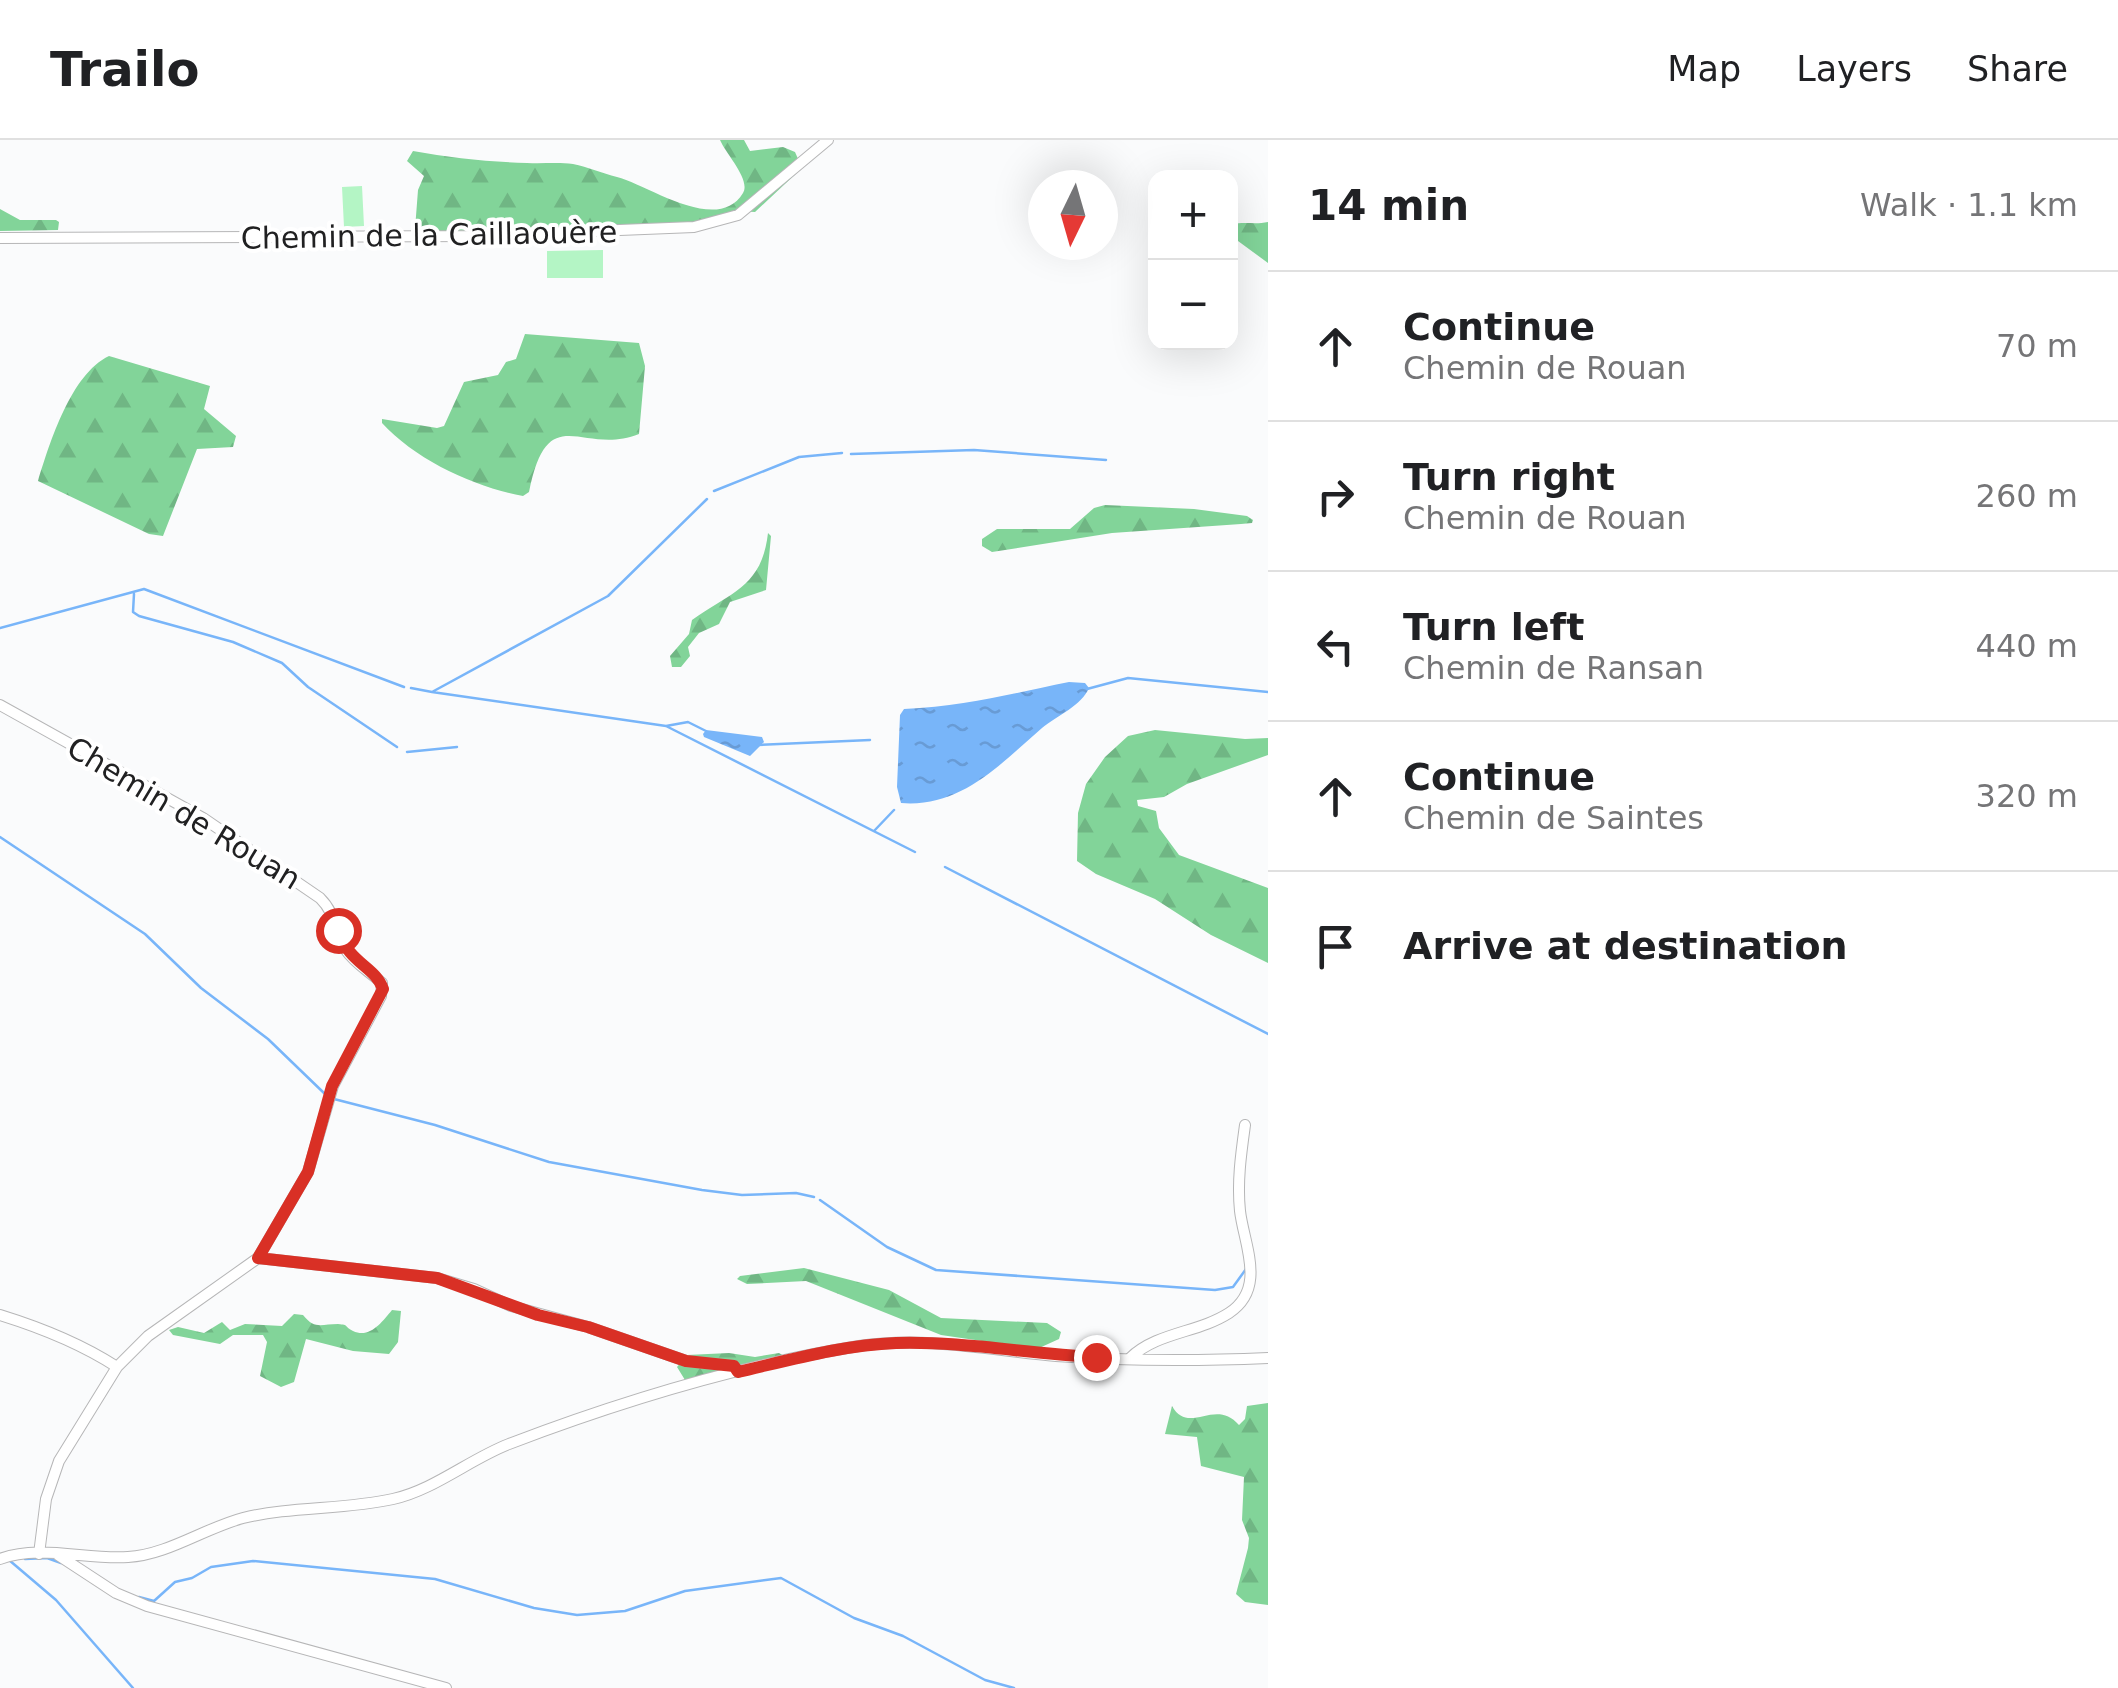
<!DOCTYPE html>
<meta charset="utf-8">
<style>
body{margin:0;font-family:"DejaVu Sans",sans-serif;background:#f6f6f6;color:#202124}
.controls{position:absolute;right:30px;top:30px;display:grid;overflow:hidden;border-radius:20px;box-shadow:0 10px 40px #0002}
.controls button{width:90px;height:90px;display:grid;place-items:center;padding:0;border:0;border-bottom:2px solid #e0e0e0;background:#fff;color:#202124;font:50px sans-serif}
.compass{position:absolute;left:1028px;top:30px;width:90px;height:90px;border-radius:50%;background:#fff;box-shadow:0 10px 40px #0002;rotate:185deg}
.stop{position:absolute;width:30px;height:30px;margin:-22px;border:8px solid #d93025;border-radius:50%;background:#fff}
.stop.end{background:#d93025;border-color:#fff;box-shadow:0 2px 10px #0008}
.list{margin:0;padding:0;list-style:none}
h2{display:flex;justify-content:space-between;align-items:center;height:130px;margin:0;padding:0 40px;font-size:42px}
h2 small{font-size:32px;font-weight:400;color:#757577}
.list li{display:grid;grid-template-columns:65px 1fr auto;gap:30px;align-items:center;box-sizing:border-box;height:150px;padding:0 40px;border-top:2px solid #e0e0e0}
.list b{display:block;font-size:38px;white-space:nowrap}
.list p{margin:0;font-size:32px;white-space:nowrap;color:#757577}
.list em{font-size:32px;font-style:normal;color:#757577}
.icon{flex:none;width:55px;height:55px;fill:none;stroke:currentColor;stroke-width:2;stroke-linecap:round;stroke-linejoin:round}
.map{position:relative;flex:none;width:1268px;height:1548px;overflow:hidden}
header{display:flex;align-items:center;gap:60px;box-sizing:border-box;height:140px;padding:0 50px;background:#fff;border-bottom:2px solid #e0e0e0}
header strong{font-size:48px}
nav{display:flex;gap:55px;margin-inline-start:auto;font-size:35px}
main{display:flex}
aside{flex:1;background:#fff}
.map>svg:first-child{display:block}
.forest{fill:url(#forest-firs)}
.garden{fill:#b4f5c5}
.water{fill:url(#water-ripples)}
.lines{fill:none;stroke-linecap:round;stroke-linejoin:round}
.stream{stroke:#78b5f9;stroke-width:2.5}
.minor-casing{stroke:#b6b6b7;stroke-width:12}
.minor{stroke:#fff;stroke-width:10}
.route{stroke:#d93025;stroke-width:12}
.labels{text-anchor:middle;dominant-baseline:central;stroke-width:8;stroke-linejoin:round;paint-order:stroke}
.street-label{font-size:30px;fill:#212122;stroke:#fff}
</style>
<header>
<strong>Trailo</strong>
<nav><a>Map</a><a>Layers</a><a>Share</a></nav>
</header>
<main>
<div class="map">
<svg width="1268" height="1548" viewBox="0 0 1268 1548">
<defs>
<pattern id="forest-firs" width="22" height="20" patternUnits="userSpaceOnUse" patternTransform="scale(2.5)"><rect width="22" height="20" fill="#82d499"/><path d="M5 1l3.5 6h-7zM16 11l3.5 6h-7z" fill="#70b684"/></pattern>
<pattern id="water-ripples" width="26" height="14" patternUnits="userSpaceOnUse" patternTransform="scale(2.5)"><rect width="26" height="14" fill="#78b5f9"/><path d="M2 4q2-2 4 0t4 0M15 11q2-2 4 0t4 0" fill="none" stroke="#689bd5"/></pattern>
</defs>
<rect width="100%" height="100%" fill="#fafbfc"/>
<path class="forest" d="M720,0h24l6,11 33,-4 12,5 7,16 -47,44 -19,-1 -43,11 -269,10 -9,-3 3,-39 6,-14 -17,-15 6,-10c37,7 76,11 114,12 15,1 31,-1 46,1 15,3 29,9 44,13 31,8 101,58 126,16 8,-13 -17,-39 -23,-53z
M0,69l20,11h36l3,2 -1,8 -58,1z
M1268,82v41l-30,-22 -8,-12 1,-4c12,-4 24,0 37,-3z
M525,194l114,9 6,23 -6,68c-57,23 -91,-37 -110,58l-6,4c-49,-9 -107,-36 -141,-73v-4l55,9 7,-2 20,-44 34,-7 8,-13 10,-3z
M109,216l101,30 -6,23 32,27 -3,11 -36,2 -34,87 -14,-2 -111,-53c12,-39 33,-107 71,-125z
M1105,365l89,4 53,7 6,4 -1,3 -11,1 -129,9 -120,19 -10,-6v-7l15,-10h73l24,-21z
M768,393l3,3 -5,54 -36,12 -11,22 -20,9 -11,14 2,9 -9,11h-9l-2,-11 19,-22 3,-14c39,-28 70,-33 76,-87z
M1155,590l90,9 23,-1v17l-81,29 -23,13 -27,3 1,6 18,5 3,17 20,27 89,33v75l-57,-28 -56,-36 -59,-25 -19,-13 1,-48 8,-29 19,-27 23,-21z
M804,1128l85,22 52,28 106,5 14,9 -2,7 -22,10 -96,-14 -135,-54 -59,3 -10,-5 3,-3z
M392,1170l9,1 -3,31 -9,12 -36,-3 -47,-12 -12,43 -13,5 -21,-11 7,-34 -4,-7h-30l-13,9 -47,-9 -4,-5 9,-3 26,6 18,-11 8,8 15,-6 37,2 12,-12 9,1c12,15 18,9 35,9 12,1 5,2 15,7 17,8 29,-9 39,-21z
M729,1213l26,4 24,-4 5,3 -99,24 -8,-13 10,-12z
M1268,1263v202l-23,-3 -9,-8 12,-46 1,-10 -7,-18 2,-43 -43,-11 -4,-29 -32,-3 7,-28c17,30 43,-9 67,19l6,-6 2,-13z"/>
<path class="garden" d="M362,46l2,40 -20,1 -2,-40z
M603,110v28h-56v-27z"/>
<path class="water" d="M1069,542l16,1 4,5c-7,17 -32,28 -47,40 -41,35 -80,80 -141,75l-4,-16 3,-72 4,-6c62,-3 106,-15 165,-27z
M706,590l56,7 2,5 -14,14 -46,-19 -1,-3z"/>
<g class="lines">
<path class="stream" d="M851,314l123,-4 132,10
M714,351l85,-34 43,-4
M134,454l-1,18 6,4 94,26 49,21 26,24 89,60
M0,488l144,-39 260,98
M411,548l21,4 176,-96 99,-97
M1087,549l41,-11 140,14
M432,552l234,34 249,126
M666,586l22,-4 18,9
M757,605l113,-5
M407,612l50,-5
M874,691l20,-21
M0,697l145,97 56,54 67,51 57,55
M945,727l323,167
M334,959l101,26 114,37 153,28 40,5 54,-2 18,4
M820,1060l67,47 49,23 279,20 18,-3 13,-18
M25,1419l22,-1 14,5
M9,1420l47,40 77,88
M139,1457l15,4 21,-19 17,-4 19,-11 42,-6 182,18 99,29 43,7 48,-4 60,-20 96,-13 73,40 49,18 82,44 29,8"/>
<defs>
<path id="minor" d="M0,98l471,-2 223,-9 44,-12 90,-75
M0,565l203,113 117,80c17,17 13,31 25,51 10,15 24,22 37,34l-1,13 -48,90 -25,86 -50,86
M0,1175c42,13 80,28 117,52
M1130,1218c27,-26 68,-25 99,-45 38,-25 15,-68 11,-102 -3,-29 1,-57 5,-86
M39,1414l7,-55 13,-38 58,-94 31,-31 110,-78 179,20 37,11 37,17 77,21 98,34 48,5 4,6
M58,1415l58,38 31,13 299,82
M0,1419c40,-15 86,1 128,-2 39,-2 77,-29 115,-39 49,-12 101,-8 150,-19 41,-9 77,-40 116,-55 113,-43 231,-79 350,-98 67,-10 131,4 197,10 70,5 141,5 212,2"/>
</defs>
<use href="#minor" class="minor-casing"/>
<use href="#minor" class="minor"/>
</g>
<g class="lines">
<path class="route" d="M338,790c11,34 37,36 45,59l-51,97 -24,86 -50,86 179,20 101,37 50,12 98,34 48,5 4,6c52,-12 105,-27 158,-29 67,-2 133,11 200,14"/>
</g>
<g class="labels">
<g class="street-label">
<text transform="translate(429 95) rotate(-1)">Chemin de la Caillaouère</text>
<text transform="translate(184 673) rotate(31)">Chemin de Rouan</text>
</g>
</g>
</svg>
<div class="controls">
<button>+</button>
<button>−</button>
</div>
<svg class="compass" viewBox="-18 -18 36 36"><path d="M0-13l5 13h-10z" fill="#e53935"/><path d="M0 13l5-13h-10z" fill="#757577"/></svg>
<div class="stop" style="left:338px;top:790px"></div>
<div class="stop end" style="left:1096px;top:1217px"></div>
</div>
<aside>
<h2>14 min<small>Walk · 1.1 km</small></h2>
<ul class="list">
<li><svg class="icon" aria-label="ahead" viewBox="0 0 24 24"><path d="M12 20V5M6 11l6-6 6 6"/></svg><div><b>Continue</b><p>Chemin de Rouan</p></div><em>70 m</em></li>
<li><svg class="icon" aria-label="right" viewBox="0 0 24 24"><path d="M7 20v-9h11M14 6l5 5-5 5"/></svg><div><b>Turn right</b><p>Chemin de Rouan</p></div><em>260 m</em></li>
<li><svg class="icon" aria-label="left" viewBox="0 0 24 24"><path d="M17 20v-9H6M10 6l-5 5 5 5"/></svg><div><b>Turn left</b><p>Chemin de Ransan</p></div><em>440 m</em></li>
<li><svg class="icon" aria-label="ahead" viewBox="0 0 24 24"><path d="M12 20V5M6 11l6-6 6 6"/></svg><div><b>Continue</b><p>Chemin de Saintes</p></div><em>320 m</em></li>
<li><svg class="icon" aria-label="arrive" viewBox="0 0 24 24"><path d="M6 21V4h12l-3 4 3 4H6"/></svg><div><b>Arrive at destination</b></div></li>
</ul>
</aside>
</main>
